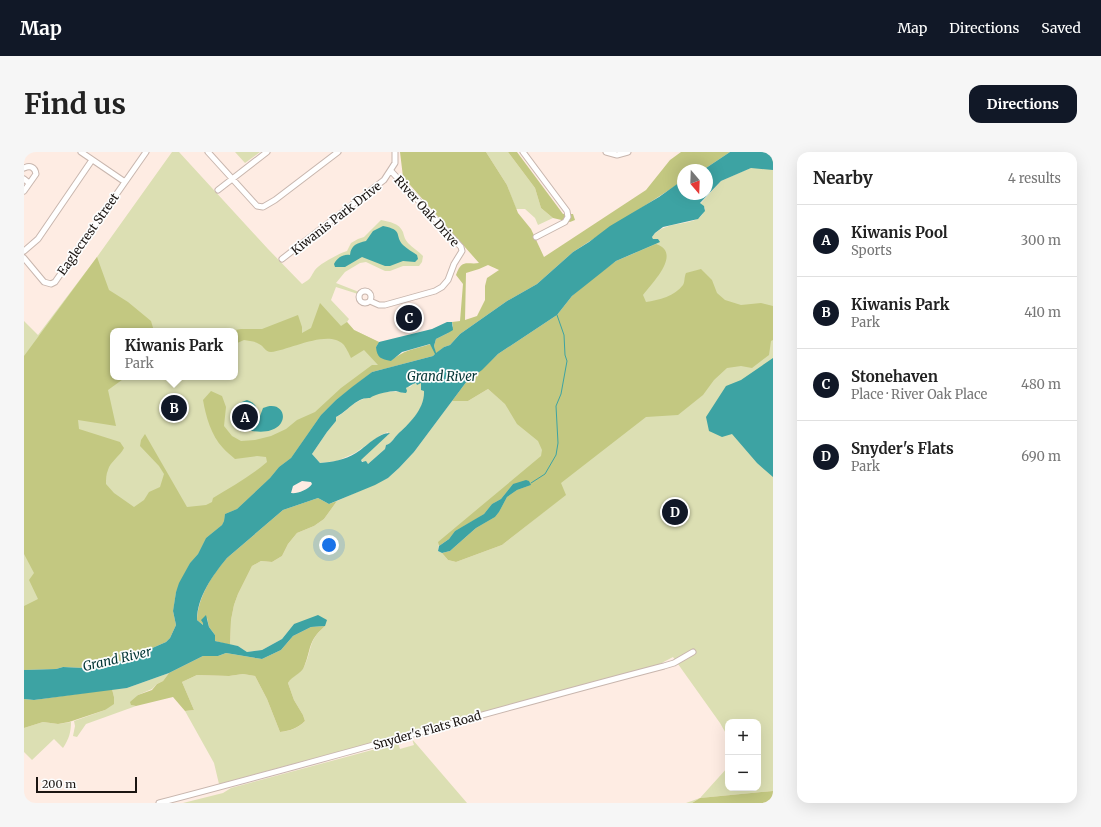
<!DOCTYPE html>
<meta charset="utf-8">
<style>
body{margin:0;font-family:Merriweather,serif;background:#f6f6f6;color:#222}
.controls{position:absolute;right:12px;bottom:12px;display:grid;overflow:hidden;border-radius:8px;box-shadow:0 4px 16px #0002}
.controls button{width:36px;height:36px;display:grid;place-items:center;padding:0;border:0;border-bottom:1px solid #e0e0e0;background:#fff;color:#222;font:20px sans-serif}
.compass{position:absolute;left:653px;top:12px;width:36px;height:36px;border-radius:50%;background:#fff;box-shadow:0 4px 16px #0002;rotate:161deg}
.scale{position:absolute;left:12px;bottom:10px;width:101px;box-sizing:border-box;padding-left:4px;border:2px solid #1b1512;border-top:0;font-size:11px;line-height:14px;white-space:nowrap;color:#1b1512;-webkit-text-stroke:3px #fdfdfd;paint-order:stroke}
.you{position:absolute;left:305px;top:393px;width:14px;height:14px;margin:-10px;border:3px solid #fff;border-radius:50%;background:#1a73e8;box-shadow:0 0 0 6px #1a73e833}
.badge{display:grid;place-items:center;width:26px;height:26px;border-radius:50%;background:#111827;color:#fff;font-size:13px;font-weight:700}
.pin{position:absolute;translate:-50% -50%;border:2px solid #fff;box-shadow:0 1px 4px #0006}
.popup{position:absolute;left:86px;top:176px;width:128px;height:52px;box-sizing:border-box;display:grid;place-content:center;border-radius:8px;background:#fff;filter:drop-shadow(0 1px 3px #0005);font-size:13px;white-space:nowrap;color:#767676}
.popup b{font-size:15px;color:#222}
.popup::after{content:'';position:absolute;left:50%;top:100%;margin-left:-8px;border:8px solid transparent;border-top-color:#fff}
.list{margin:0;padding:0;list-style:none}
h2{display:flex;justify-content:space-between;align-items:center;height:52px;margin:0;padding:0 16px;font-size:17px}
h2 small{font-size:13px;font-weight:400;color:#767676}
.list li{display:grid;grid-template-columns:26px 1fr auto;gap:12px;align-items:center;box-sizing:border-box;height:72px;padding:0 16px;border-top:1px solid #e0e0e0}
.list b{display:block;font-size:15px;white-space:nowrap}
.list p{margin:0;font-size:13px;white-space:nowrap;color:#767676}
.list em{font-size:13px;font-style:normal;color:#767676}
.map{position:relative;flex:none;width:749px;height:651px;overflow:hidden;border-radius:12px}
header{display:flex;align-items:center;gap:24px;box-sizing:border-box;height:56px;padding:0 20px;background:#111827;color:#fff}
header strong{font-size:19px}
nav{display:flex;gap:22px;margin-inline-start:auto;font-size:14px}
.intro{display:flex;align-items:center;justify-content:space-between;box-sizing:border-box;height:96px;padding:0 24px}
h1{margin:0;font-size:28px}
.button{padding:10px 18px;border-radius:12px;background:#111827;color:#fff;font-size:14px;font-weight:700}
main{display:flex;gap:24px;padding:0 24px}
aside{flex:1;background:#fff;border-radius:12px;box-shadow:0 4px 16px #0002}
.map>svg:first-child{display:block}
.green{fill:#dcdfb3;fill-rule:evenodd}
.forest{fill:#c3c881;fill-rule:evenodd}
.water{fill:#3da3a3;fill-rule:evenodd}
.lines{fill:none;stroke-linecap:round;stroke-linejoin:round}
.stream{stroke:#3da3a3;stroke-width:1}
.minor-casing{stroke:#c8b6ae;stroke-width:7}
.minor{stroke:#fff;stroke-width:5}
.labels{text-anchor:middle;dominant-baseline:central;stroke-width:3.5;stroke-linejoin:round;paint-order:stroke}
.street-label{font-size:12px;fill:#1b1512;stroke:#fdfdfd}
.water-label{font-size:13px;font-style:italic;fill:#033535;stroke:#fdfdfd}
</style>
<header>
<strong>Map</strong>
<nav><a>Map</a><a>Directions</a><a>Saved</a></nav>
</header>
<div class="intro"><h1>Find us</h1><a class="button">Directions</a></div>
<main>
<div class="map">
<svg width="749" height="651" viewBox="0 0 749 651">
<rect width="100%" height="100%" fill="#feece3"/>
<path class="green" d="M148,0h7l89,97 34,35c10,-6 7,-5 13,-14 4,-6 25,-17 32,-19l4,-8 7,-4 6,-2 17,-17c9,2 18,3 22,12 1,4 2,8 5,11 5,5 10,8 15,13l-1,6 -3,4h-16l-13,5h-5l-19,-9 -6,1 -15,9 -9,11 23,9 -1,2 -22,-7 -5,13 18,19 -2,3 7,8 25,12 -3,5 29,16 -21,6 -6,-4 -202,227 -3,19 -149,59v-349l14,14 59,-78zM89,179h122v46h-122z
M211,0h25l-15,11z
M462,0h22l27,36 6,20 12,10 -15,7 -3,-7 -10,-9h-9l-9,-24z
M749,6v633l-73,7 -8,5h-6l14,-5 28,-31v21h30v-66h-30v15l-8,-14 -47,-66 -17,9 -437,118 -5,-21 -29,-52 9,-1 -12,-28 15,-7 32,1 14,-2 12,2 12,23 13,33c11,-1 18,-4 25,-11l-2,-6 -9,-15 -6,-17c3,-7 12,-9 16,-16 9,-19 3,-25 21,-41l-31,-2 -12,15 -20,11 -15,2 -9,-6 -8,-1 1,-25 3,-15 4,-11 14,-28 9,-5 11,1 10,-6 6,-12 9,-11 17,-7 10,-7 13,-18 51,-23 11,-10 15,-16 38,-51h16l20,-12 14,12 55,-86 96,-76 -1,-2c14,-20 49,-7 53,-29l-5,-4 21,-23zM541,343l-63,50 -46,17 -8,-2 -6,-7 -4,-2 1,-9z
M393,231h4c1,4 4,8 4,12 -2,16 -16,29 -28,40 -4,4 -5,8 -11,10l-1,4 -17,15 -8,-4c10,-7 17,-18 28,-25v-3l-7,3 -26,18 -18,8 -17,2 -8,-9 15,-22 9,-11v-4c8,-3 13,-11 21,-15 10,-6 35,-14 46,-9l5,-7 2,1 3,-3z
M145,521l-6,8 -6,3 -5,5 -14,6 -7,10 5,1 -50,18 -9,13 -4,-1 2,-10 -1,-5 31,-11 9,-13 -2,-8 15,-1z
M19,570l15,2 13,-2c0,10 -2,17 -8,26l-9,-9 -22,21 -8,-8v-24z
M388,587l55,64h-284l40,-10 8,-5 167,-45 2,6 14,-4z"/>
<path class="forest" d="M376,0h86l21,33 11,28 13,16 13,28 102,-67 24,-30 11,-8h49l-27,18h-20v11l-110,71 -36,32 -30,17 -47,33 -10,11 -6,2 -11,9 -61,16 -36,28 -15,15 -30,43 -12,9 -9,11 -33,31 -12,5 -1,7 -2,4 -16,13 -8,16 -8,9 -14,29 -3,19 3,14 -6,13 -4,4 -41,18 -16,4 -25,4 -21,-1 -7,2 -32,1v-64l14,-7 -9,-19 5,-7 -10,-19v-198l73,-99 12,33 19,12 23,19 3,10h-41v46h13l-18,13 8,36 -38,-6 1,9 41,13 4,6c-4,8 -14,14 -16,22 -2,4 -2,9 -2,14l8,9 20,14 10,-7 5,-8 11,-5 4,-13 -5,-8 -19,-20 1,-6 4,-6 42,73 19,-2 6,-3 1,-4c18,-11 38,-22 54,-36l-1,-5 -9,-1 -22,3c-4,-4 -9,-7 -12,-11 -12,-13 -17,-31 -20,-48l8,-9 11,5 4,11 -2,19 8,10 9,5 14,-1 16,-4 15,-7 11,-9 18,-8 26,-24 31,-23h6l-14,-15 -13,8c-2,-4 -5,-11 -8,-14 -15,-15 -54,6 -72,8 -6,0 -7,-6 -12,-8 -4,-3 -10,-3 -15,-4l-9,4v-13h-5l11,-2h21l36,-14 4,12v6l9,-5 9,-25 21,23 6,-4 7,8 25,12 -3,5 15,14c12,-11 24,-12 40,-17l4,8 -1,-6 2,-7 12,-6 5,-7 -1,-4 8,-1 3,-37 -7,-9c6,-17 11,-10 23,-12l-76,-86zM464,113l11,5 -12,8 -2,8v14l-8,16 -12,4 1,-47 13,-4z
M484,0h9l46,62h10l2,6 -5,2 -17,-4 -12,-10 -6,-20z
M632,92c27,9 -5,40 -13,51l3,7c13,-2 29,-6 37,-17 2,-3 1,-8 3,-12l15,-4 11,11 5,13 8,7 16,5 20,-2 12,3v34l-2,1 -2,14 -17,13 -11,-2 -14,2 -13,12 -11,15 -25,20 -32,2 -85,66 5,12 -64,50 -46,17 -8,-2 -6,-7 8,-2 26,-23 19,-11 4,-5 8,-15 10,-7 14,-5 -18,-1 -12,15 -9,5 -8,10 -8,5 -21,12 -6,8 -10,7 -1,-4 103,-86 1,-6 -4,-9 -21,-17 -12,-20 -17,-15 -20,12h-16l15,-20 13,-10 18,-17 59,-39 15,-19 17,-15 27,-20z
M294,346l11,6 8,-3 -13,18 -10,7 -17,7 -9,11 -6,12 -10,6 -11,-1 -9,5 -14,28 -4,11 -3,15 -1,25 -15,-4v-6l-6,-8 -2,-9 -4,7 -6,-5c1,-23 15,-45 30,-62l56,-48z
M301,474c-18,16 -13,22 -21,41 -3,7 -12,9 -16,16l6,17 9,15 2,6c-7,7 -15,10 -25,11l-13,-33 -12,-23 -12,-2 -14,2 -32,-1 -15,7 12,28 -9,1 -12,-14 -37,9 -5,-1 -1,-3 8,-7 14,-5 5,-6 6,-3 6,-8 34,-17h15l8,-3 36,6 19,-9 12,-14 18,-9z
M88,537l2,8v7l-9,6 -36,12 -11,2 -15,-2 -19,6v-29l10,1z
M749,639v12h-81l8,-5z"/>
<path class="water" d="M706,0h43v18l-22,-2 -30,13 -21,22 4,3 1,5 -7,8 -35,8 -8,6 -3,4 1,2h5l2,3 -44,19 -44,35 -15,19 -59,39 -16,16 -15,11 -53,71 -15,16 -11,10 -13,7 -46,19 -11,-6 -35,12 -56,48c-14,17 -30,39 -30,62l6,5v-2l-2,-3 5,-5 3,12 6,8v6l23,5 9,6 15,-2 20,-11 12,-15 24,-9 9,5 -2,6 -14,1 -18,9 -12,14 -19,9 -36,-6 -8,3h-15l-34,17 -42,15 -93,12 -10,-1v-29l32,-1 7,-2 21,1 25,-4 16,-4 41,-18 4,-4 6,-13 -3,-14 3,-19 3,-9 11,-20 8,-9 8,-16 16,-13 2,-4 1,-7 12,-5 33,-31 9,-11 12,-9 30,-43 15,-15 16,-13 20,-15 61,-16 2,-2 -5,-10 -28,8 -11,9c-10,-2 -14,-3 -15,-14l3,-5 53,-13 15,-7h5l1,8 -5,3 -12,6 -2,7 2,7 8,-6 6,-2 10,-11 47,-33 30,-17 36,-32 16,-10 21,-16 49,-29 21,-15 3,-1v13h24v-24h-4zM392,231l1,2 4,-2v7l3,1c1,18 -15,33 -27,44 -4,4 -5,8 -11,10l-1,4 -17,15 -2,-3 -4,1 -1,-2 29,-27c-12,0 -24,14 -34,20 -12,7 -23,9 -36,10l-8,-9 15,-22 9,-11v-4c11,-5 20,-20 34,-19 5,-4 20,-7 26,-7 4,1 6,2 10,2l1,-2 -1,-3 7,-4zM278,329l9,1 1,2c-4,6 -15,10 -21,9l2,-7z
M359,74c21,4 11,9 20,19 4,4 10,7 14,10l1,4 -3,3 -12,-1 -13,5h-5l-23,-9 -17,10h-10l-1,-3c3,-6 9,-10 16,-9 1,-10 7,-12 16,-14l7,-10z
M749,206v119l-16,-14 -25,-29 -10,3 -13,-6 -3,-14 20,-31 15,-6z
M223,248c7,2 12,7 8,15l3,2 2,-1 3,-8c27,-12 31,33 -16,22 -8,-1 -13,-5 -14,-13 -2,-11 6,-14 14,-17z
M502,328l3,1 2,4 -14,5 -10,7 -8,15 -4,5 -19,11 -26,23 -8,2 -4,-2 1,-5 10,-7 6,-8 29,-17 8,-10 9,-5 12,-15z"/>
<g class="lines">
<path class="stream" d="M507,331l14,-9 11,-19 2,-12 -2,-37 5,-12 6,-33 -2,-6 -1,-20 -7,-20"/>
<defs>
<path id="minor" d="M57,0l44,30
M184,0l49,54 6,1 12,-7 63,-48
M499,0l44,59 1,6 -3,5 -29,15
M582,0l11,3 11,-3
M0,16c6,-3 11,-1 12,6l-12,17
M0,27l5,4
M194,38l49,-38
M0,99l14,-12 54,-79
M0,106l20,24 7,2 4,-2 91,-130
M258,107l102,-79 11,-17v-11
M335 145a6 6 0 1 1 12 0a6 6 0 1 1-12 0Z
M346,149l9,4h6l50,-14 7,-4 6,-7 6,-16 8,-13 -1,-4 -70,-76
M135,651c169,-44 336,-93 505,-137l10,-3 19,-11"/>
</defs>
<use href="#minor" class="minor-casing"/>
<use href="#minor" class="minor"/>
</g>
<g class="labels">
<g class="street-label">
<text transform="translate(403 59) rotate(48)">River Oak Drive</text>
<text transform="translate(312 66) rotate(-38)">Kiwanis Park Drive</text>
<text transform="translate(64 82) rotate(-55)">Eaglecrest Street</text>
<text transform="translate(403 578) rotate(-16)">Snyder's Flats Road</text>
</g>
<g class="water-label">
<text x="418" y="224">Grand River</text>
<text transform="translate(93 507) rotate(-13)">Grand River</text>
</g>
</g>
</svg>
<div class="controls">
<button>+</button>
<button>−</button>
</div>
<svg class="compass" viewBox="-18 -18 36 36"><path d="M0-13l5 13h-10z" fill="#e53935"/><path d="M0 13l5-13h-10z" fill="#767676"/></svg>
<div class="scale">200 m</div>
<div class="you"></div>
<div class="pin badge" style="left:221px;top:265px">A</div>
<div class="pin badge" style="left:150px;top:256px">B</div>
<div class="popup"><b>Kiwanis Park</b>Park</div>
<div class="pin badge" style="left:385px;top:166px">C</div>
<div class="pin badge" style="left:651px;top:360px">D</div>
</div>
<aside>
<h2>Nearby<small>4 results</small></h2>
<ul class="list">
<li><span class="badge">A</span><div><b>Kiwanis Pool</b><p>Sports</p></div><em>300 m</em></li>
<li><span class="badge">B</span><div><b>Kiwanis Park</b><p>Park</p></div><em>410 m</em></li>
<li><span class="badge">C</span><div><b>Stonehaven</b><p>Place · River Oak Place</p></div><em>480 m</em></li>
<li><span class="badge">D</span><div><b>Snyder's Flats</b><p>Park</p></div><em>690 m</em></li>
</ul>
</aside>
</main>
